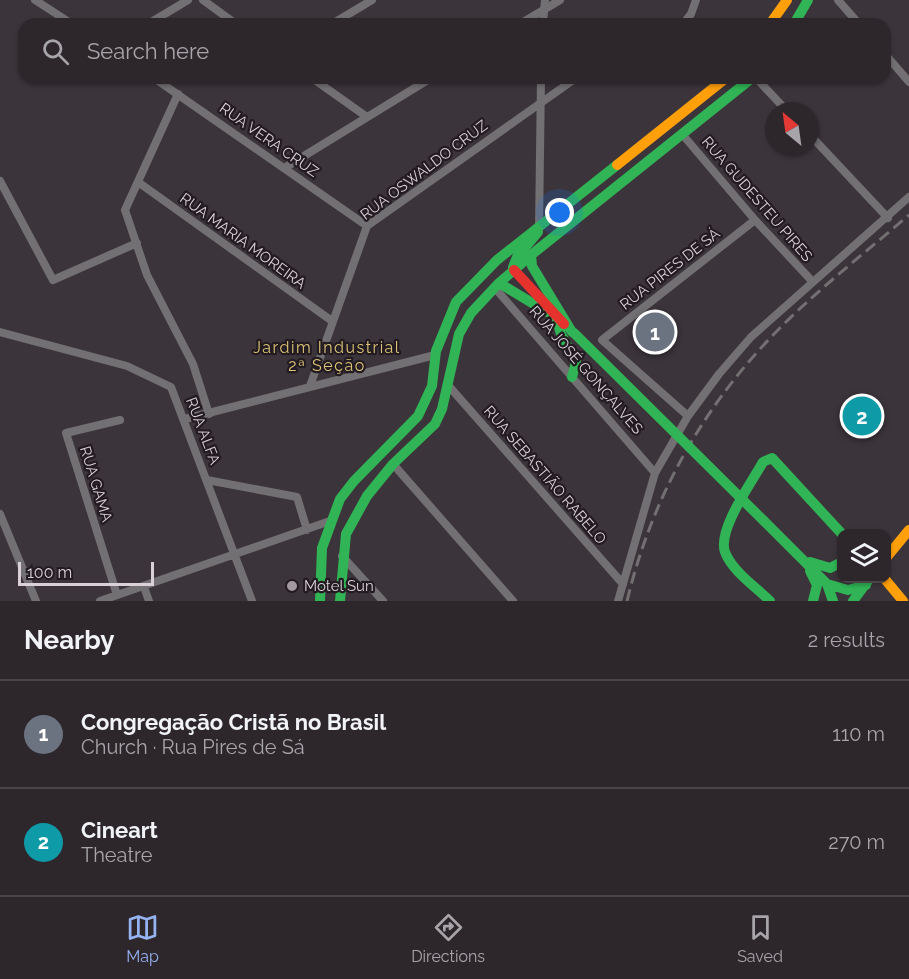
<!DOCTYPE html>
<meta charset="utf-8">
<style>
body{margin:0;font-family:Raleway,sans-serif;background:#352f34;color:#f1f3f6}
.controls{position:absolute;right:18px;bottom:18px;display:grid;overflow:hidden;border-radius:12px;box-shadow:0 2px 4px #0004}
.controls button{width:54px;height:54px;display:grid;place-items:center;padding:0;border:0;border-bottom:2px solid #484448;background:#2d272c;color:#f1f3f6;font:30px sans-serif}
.compass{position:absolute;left:765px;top:102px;width:54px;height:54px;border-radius:50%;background:#2d272c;box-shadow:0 2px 4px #0004;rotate:331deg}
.scale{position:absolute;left:18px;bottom:15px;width:136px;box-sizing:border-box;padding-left:6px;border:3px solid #dad1d8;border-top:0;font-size:16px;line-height:21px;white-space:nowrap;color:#dad1d8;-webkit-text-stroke:4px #221b21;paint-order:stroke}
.you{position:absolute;left:560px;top:213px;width:21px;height:21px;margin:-15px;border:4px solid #fff;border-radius:50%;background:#1a73e8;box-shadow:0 0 0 9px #1a73e833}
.badge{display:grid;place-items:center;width:39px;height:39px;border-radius:50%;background:#95b2f1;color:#fff;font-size:20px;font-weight:700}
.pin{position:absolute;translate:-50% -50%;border:3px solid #fff;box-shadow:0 2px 6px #0006}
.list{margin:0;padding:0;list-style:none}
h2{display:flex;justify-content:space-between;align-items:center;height:78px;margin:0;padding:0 24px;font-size:26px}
h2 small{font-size:20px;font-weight:400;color:#a7a5a9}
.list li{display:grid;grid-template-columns:39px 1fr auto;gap:18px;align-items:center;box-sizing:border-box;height:108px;padding:0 24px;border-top:2px solid #484448}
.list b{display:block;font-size:22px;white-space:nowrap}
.list p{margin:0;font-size:20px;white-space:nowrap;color:#a7a5a9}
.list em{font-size:20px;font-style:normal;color:#a7a5a9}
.icon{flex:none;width:33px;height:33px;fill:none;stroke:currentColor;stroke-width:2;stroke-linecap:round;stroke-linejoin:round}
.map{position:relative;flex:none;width:909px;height:601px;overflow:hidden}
.search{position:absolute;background:#2d272c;box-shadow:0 2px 4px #0004;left:18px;right:18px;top:18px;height:66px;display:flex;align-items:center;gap:15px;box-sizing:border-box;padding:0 21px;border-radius:18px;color:#a7a5a9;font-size:22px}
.sheet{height:294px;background:#2d272c}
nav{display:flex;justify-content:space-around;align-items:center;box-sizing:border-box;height:84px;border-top:2px solid #484448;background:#2d272c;font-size:16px;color:#a7a5a9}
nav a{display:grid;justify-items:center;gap:3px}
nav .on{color:#95b2f1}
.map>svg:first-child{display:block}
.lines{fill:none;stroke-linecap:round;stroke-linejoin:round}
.street{stroke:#727073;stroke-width:8}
.fast{stroke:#30b455;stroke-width:10}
.slow{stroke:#ff9f0a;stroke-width:10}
.jam{stroke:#e5322d;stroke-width:10}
.rail{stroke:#737072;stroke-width:3;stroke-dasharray:12 6;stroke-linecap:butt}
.fast-bridge{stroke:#30b455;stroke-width:10}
.poi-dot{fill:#a39aa1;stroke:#221b21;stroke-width:2}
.labels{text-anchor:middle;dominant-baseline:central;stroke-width:4.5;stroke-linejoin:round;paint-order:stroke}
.street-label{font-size:15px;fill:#dad1d8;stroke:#221b21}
.poi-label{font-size:15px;fill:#dad1d8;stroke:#221b21;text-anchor:start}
.neighbourhood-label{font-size:16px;letter-spacing:1.5px;fill:#dcc478;stroke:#221b21}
</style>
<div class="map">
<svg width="909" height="601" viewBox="0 0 909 601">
<rect width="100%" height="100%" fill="#3c343b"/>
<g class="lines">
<path class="street" d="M35,0l37,24
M203,0l33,24
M838,0l21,24
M148,24l40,-24
M332,24l40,-24
M520,24l40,-24
M543,24l2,-24
M683,24l8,-10 5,-14
M885,54l24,28
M154,78l213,148
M312,78l55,39
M756,78l31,33
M178,94l-53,116 22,65 46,89 16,50
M682,134l73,86 57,61
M810,135l78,83
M286,167l145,-89
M0,181l53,99 84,-37
M138,182l194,139
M539,229l2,-151
M494,287l161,186
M0,332l127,34 44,21 81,214
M447,384l176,200
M310,386l57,-160 209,-148
M688,416l-86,-76 153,-120
M185,419l250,-64
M393,464l120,137
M207,480l90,17 10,33
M0,514l36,87
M342,556l41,45
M144,587l5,14
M117,595l-51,-162 54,-13
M100,601l230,-80
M618,601l37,-128 33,-57 31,-42 32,-37 158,-140"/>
<path class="fast" d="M794,24l14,-24
M531,255l1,11 40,66
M513,267l4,-10 21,-25
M499,283l48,29
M556,317l5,17 15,28 -4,15
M764,521l63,63 21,6 18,-5
M810,562l20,6 12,-6
M810,571l7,14 -4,16
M827,584l6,17
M320,601l2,-53 18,-49 14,-18 64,-65 14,-30 4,-35 20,-49 41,-42 120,-95
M340,601l6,-67 21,-38 26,-32 42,-40 7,-15 17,-75 12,-21 28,-30 37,-32 216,-173
M770,601c-14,-14 -38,-30 -45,-49 -8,-22 27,-70 38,-90l9,-4 70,76
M853,601l17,-23"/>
<path class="slow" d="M770,24l17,-24
M617,165l109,-87
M886,558l23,-28
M884,578l19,23"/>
<path class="jam" d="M514,270l50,54"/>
<path class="rail" d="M627,601c23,-95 67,-179 133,-252 44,-49 99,-91 149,-134"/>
<path class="fast-bridge" d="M574,333l190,188"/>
</g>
<circle class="poi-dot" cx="292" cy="586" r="6"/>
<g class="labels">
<g class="street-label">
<text transform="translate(269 140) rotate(35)">RUA VERA CRUZ</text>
<text transform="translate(424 170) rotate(-37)">RUA OSWALDO CRUZ</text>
<text transform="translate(757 199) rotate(49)">RUA GUDESTEU PIRES</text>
<text transform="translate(243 241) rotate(36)">RUA MARIA MOREIRA</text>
<text transform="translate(670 269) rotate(-38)">RUA PIRES DE SÁ</text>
<text transform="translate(586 370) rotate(49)">RUA JOSÉ GONÇALVES</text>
<text transform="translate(203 431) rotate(69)">RUA ALFA</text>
<text transform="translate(545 475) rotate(49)">RUA SEBASTIÃO RABELO</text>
<text transform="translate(96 484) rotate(73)">RUA GAMA</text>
</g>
<g class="poi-label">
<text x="304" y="586">Motel Sun</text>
</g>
<g class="neighbourhood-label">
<text x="327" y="347">Jardim Industrial<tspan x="327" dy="18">2ª Seção</tspan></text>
</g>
</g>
</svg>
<div class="controls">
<button><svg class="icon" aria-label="layers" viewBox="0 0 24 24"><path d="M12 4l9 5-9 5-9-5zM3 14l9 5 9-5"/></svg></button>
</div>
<svg class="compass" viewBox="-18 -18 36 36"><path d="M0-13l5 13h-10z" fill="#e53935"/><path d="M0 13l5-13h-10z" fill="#a7a5a9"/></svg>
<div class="scale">100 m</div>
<div class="you"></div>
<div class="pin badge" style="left:655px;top:332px;background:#6b7280">1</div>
<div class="pin badge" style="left:862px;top:416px;background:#0f9aa8">2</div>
<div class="search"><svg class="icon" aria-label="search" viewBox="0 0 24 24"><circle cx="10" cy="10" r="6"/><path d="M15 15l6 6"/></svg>Search here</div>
</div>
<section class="sheet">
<h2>Nearby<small>2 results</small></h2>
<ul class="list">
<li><span class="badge" style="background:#6b7280">1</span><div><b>Congregação Cristã no Brasil</b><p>Church · Rua Pires de Sá</p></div><em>110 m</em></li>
<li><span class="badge" style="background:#0f9aa8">2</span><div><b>Cineart</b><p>Theatre</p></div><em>270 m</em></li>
</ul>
</section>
<nav>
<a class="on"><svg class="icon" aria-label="map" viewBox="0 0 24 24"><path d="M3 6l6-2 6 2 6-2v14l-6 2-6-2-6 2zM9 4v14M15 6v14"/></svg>Map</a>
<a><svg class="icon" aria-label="directions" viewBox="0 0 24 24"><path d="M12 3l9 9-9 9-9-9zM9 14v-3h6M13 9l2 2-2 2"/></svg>Directions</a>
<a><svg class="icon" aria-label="saved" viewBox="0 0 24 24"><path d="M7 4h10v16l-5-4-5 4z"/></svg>Saved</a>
</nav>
